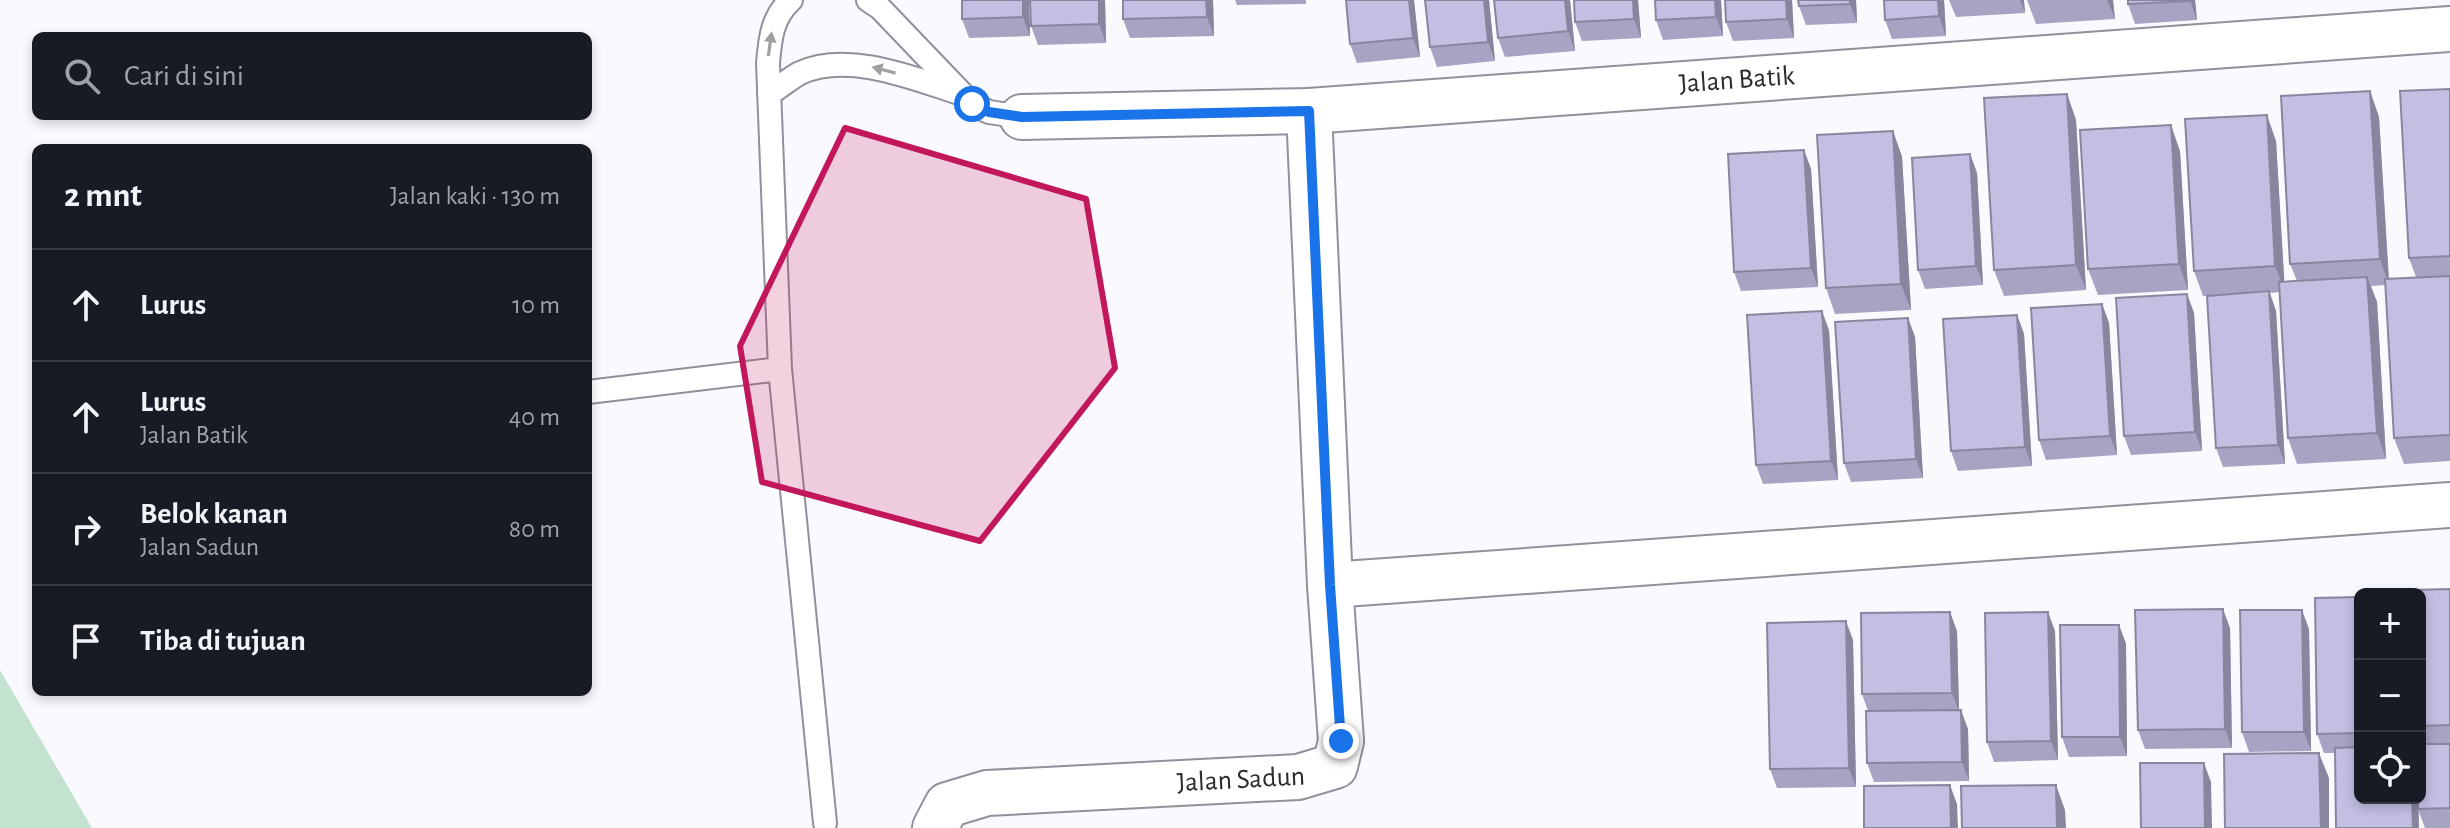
<!DOCTYPE html>
<html lang="id">
<meta charset="utf-8">
<style>
body{margin:0;font-family:"Alegreya Sans",sans-serif;background:#242831;color:#f1f3f6}
.controls{position:absolute;right:24px;bottom:24px;display:grid;overflow:hidden;border-radius:12px;box-shadow:0 4px 12px #0003}
.controls button{width:72px;height:72px;display:grid;place-items:center;padding:0;border:0;border-bottom:2px solid #363941;background:#171b24;color:#f1f3f6;font:40px sans-serif}
.stop{position:absolute;width:24px;height:24px;margin:-18px;border:6px solid #1a73e8;border-radius:50%;background:#fff}
.stop.end{background:#1a73e8;border-color:#fff;box-shadow:0 2px 8px #0008}
.list{margin:0;padding:0;list-style:none}
h2{display:flex;justify-content:space-between;align-items:center;height:104px;margin:0;padding:0 32px;font-size:34px}
h2 small{font-size:26px;font-weight:400;color:#9ea1a6}
.list li{display:grid;grid-template-columns:52px 1fr auto;gap:24px;align-items:center;box-sizing:border-box;height:112px;padding:0 32px;border-top:2px solid #363941}
.list b{display:block;font-size:30px;white-space:nowrap}
.list p{margin:0;font-size:26px;white-space:nowrap;color:#9ea1a6}
.list em{font-size:26px;font-style:normal;color:#9ea1a6}
.icon{flex:none;width:44px;height:44px;fill:none;stroke:currentColor;stroke-width:2;stroke-linecap:round;stroke-linejoin:round}
.map{position:relative;flex:none;width:2450px;height:828px;overflow:hidden}
.search{position:absolute;background:#171b24;box-shadow:0 4px 12px #0003;left:32px;top:32px;width:560px;height:88px;display:flex;align-items:center;gap:20px;box-sizing:border-box;padding:0 28px;border-radius:12px;color:#9ea1a6;font-size:30px}
.panel{position:absolute;background:#171b24;box-shadow:0 4px 12px #0003;left:32px;top:144px;width:560px;height:552px;border-radius:12px}
.map>svg:first-child{display:block}
.green{fill:#c3e2d0}
.lines{fill:none;stroke-linecap:round;stroke-linejoin:round}
.service-casing{stroke:#91909b;stroke-width:26}
.minor-casing{stroke:#91909b;stroke-width:48}
.service{stroke:#fff;stroke-width:22}
.minor{stroke:#fff;stroke-width:44}
.wall{fill:#a7a4c3}
.shaded-wall{fill:#88869f}
.building{fill:#c2bfe3;stroke:#88869f;stroke-width:2}
.oneway{fill:#a0a0a1}
.route{stroke:#1a73e8;stroke-width:10}
.marked{fill:#c2185b;fill-opacity:0.2;stroke:#c2185b;stroke-width:6;stroke-linejoin:round}
.labels{text-anchor:middle;dominant-baseline:central;stroke-width:8;stroke-linejoin:round;paint-order:stroke}
.street-label{font-size:28px;fill:#2b2b2f;stroke:#f9f9fe}
</style>
<div class="map">
<svg width="2450" height="828" viewBox="0 0 2450 828">
<rect width="100%" height="100%" fill="#f9f9fe"/>
<path class="green" d="M0,670l92,158h-92z"/>
<g class="lines">
<defs>
<path id="service" d="M791,0c-19,17 -21,39 -23,63l12,306 45,454
M868,0l12,8 92,96 17,8 33,5
M769,94c10,-6 20,-15 31,-21 48,-22 113,5 159,20
M588,392l192,-23"/>
<g id="minor">
<path id="s1" d="M1022,117l287,-6 1141,-82"/>
<path d="M1330,585l1120,-80"/>
<path id="s2" d="M935,828l12,-23 40,-12 311,-16 37,-11 6,-25 -11,-156 -21,-474"/>
</g>
</defs>
<use href="#service" class="service-casing"/>
<use href="#minor" class="minor-casing"/>
<use href="#service" class="service"/>
<use href="#minor" class="minor"/>
</g>
<path class="wall" d="M962,0h67l1,36 -61,2 -7,-19z
M1030,0h75l1,43 -68,2 -7,-19z
M1123,0h90l1,36 -84,2 -7,-19z
M1235,0h71v4l-69,1z
M1346,0h68l6,57 -63,6 -7,-19z
M1425,0h64l6,61 -58,6 -7,-20z
M1570,0l5,51 -70,6 -7,-19z
M1574,0h64l3,38 -59,3 -7,-19z
M1721,0l2,36 -60,4 -7,-20z
M1792,0l2,38 -61,3 -7,-19z
M1856,0l1,23 -51,2 -7,-19z
M1884,0h60l2,36 -54,3 -7,-19z
M1949,0h75l1,13 -69,4z
M2027,0h86l2,19 -79,5z
M2128,0h67l2,20 -62,4 -7,-20z
M2450,89v372l-46,3 -10,-26 -8,-153 -15,1 6,16 9,157 -89,5 -9,-26 -8,-146 -10,1 6,18 9,153 -62,3 -7,-19 -9,-152h-4l-9,-25 82,-130 8,140h13l-7,-17 80,-173 9,26 10,162 27,-2 -7,-19z
M2067,94l9,26 10,170 -82,6 -10,-26z
M1893,131l9,26 9,153 -76,4 -9,-26z
M1804,150l7,19 7,118 -77,4 -7,-19z
M2180,151l8,139 -90,5 -10,-26z
M1970,154l7,19 6,112 -58,4 -7,-19z
M2187,294l7,19 8,138 -71,4 -7,-19z
M2102,304l7,19 8,132 -71,5 -7,-20z
M2017,315l7,19 8,132 -74,5 -7,-20z
M1908,318l7,19 8,141 -72,4 -7,-19z
M1829,330l9,150 -75,4 -7,-19z
M2450,589v239h-25l-6,-16v16h-83l-1,-75h-11l-7,-19 43,-137v201h60v-204z
M2119,625l7,19 1,112 -58,1 -7,-20z
M2230,628l2,120 -87,1 -7,-19z
M2309,629l2,122 -62,1 -7,-20z
M1957,631l2,79 9,19 1,52 -95,1 -7,-19 1,-52 -6,-17z
M2055,631l3,129 -64,2 -7,-20z
M1853,640l3,147 -79,1 -7,-19z"/>
<path class="shaded-wall" d="M1023,0h6l1,36 -7,-19z
M1099,0h6l1,43 -7,-19z
M1206,0h7l1,36 -7,-19z
M1409,0h5l6,57 -7,-19z
M1484,0h5l6,61 -7,-19z
M1565,0h5l5,51 -7,-20z
M1633,0h5l3,38 -7,-19z
M1715,0h6l2,36 -7,-19z
M1786,0h6l2,38 -7,-19z
M1850,0h6l1,23 -7,-19z
M1938,0h6l2,36 -7,-20z
M2020,0h4l1,13z
M2107,0h6l2,19z
M2190,0h5l2,20z
M2370,91l9,26 10,168 -9,-26z
M2067,94l9,26 10,170 -10,-25z
M2267,115l9,26 9,151 -10,-26z
M2171,125l9,26 8,139 -9,-26z
M1893,131l9,26 9,153 -10,-26z
M1804,150l7,19 7,118 -7,-19z
M1970,154l7,19 6,112 -7,-19z
M2367,277l10,25 9,157 -9,-26z
M2269,291l7,20 9,153 -7,-19z
M2187,294l7,19 8,138 -7,-19z
M2102,304l7,19 8,132 -7,-19z
M1822,311l7,19 9,150 -7,-19z
M2017,315l7,19 8,132 -7,-19z
M1908,318l7,19 8,141 -7,-19z
M2223,609l7,19 2,120 -7,-19z
M2302,610l7,19 2,122 -7,-19z
M1950,612l7,19 2,81 -7,-19z
M2048,612l7,19 3,129 -7,-19z
M1846,621l7,19 3,147 -7,-19z
M2119,625l7,19 1,112 -7,-19z
M1961,710l7,19 1,52 -7,-19z
M2319,753l10,25v50h-8z
M2204,763l7,19 1,46h-7z
M1950,785l7,19 1,24h-7z
M2056,785l9,25 1,18h-9z
M2412,798h7l-1,11 1,19h-6z"/>
<path class="building" d="M962,0h61v17l-61,2z
M1030,0h69v24l-68,2z
M1123,0h83l1,17 -84,2z
M1346,0h63l4,38 -63,6z
M1425,0h59l4,42 -58,5z
M1494,0h71l3,31 -70,7z
M1574,0h59l1,19 -59,3z
M1655,0h60l1,17 -60,3z
M1725,0h61l1,19 -61,3z
M1798,0h52v4l-51,2z
M1884,0h54l1,16 -54,4z
M2128,0h62v1l-62,3z
M2450,89v167l-41,2 -9,-167z
M2370,91l10,168 -90,5 -9,-168z
M2067,94l9,171 -82,5 -10,-172z
M2267,115l8,151 -81,5 -9,-152z
M2171,125l8,139 -91,5 -8,-139z
M1893,131l8,153 -75,4 -9,-153z
M1804,150l7,118 -77,4 -6,-118z
M1970,154l6,112 -58,4 -6,-112z
M2450,276v159l-56,3 -9,-159z
M2367,277l10,156 -89,5 -9,-156z
M2269,291l9,154 -62,3 -9,-152z
M2187,294l8,138 -71,4 -8,-138z
M2102,304l8,132 -71,4 -8,-132z
M1822,311l9,150 -75,4 -9,-150z
M2017,315l8,132 -74,4 -8,-132z
M1908,318l8,141 -72,4 -9,-141z
M2450,589v136l-30,1v-132h-8l-1,-4z
M2360,597v136l-43,1 -2,-136z
M2223,609l2,120 -87,1 -3,-120z
M2240,610h62l2,122h-62z
M1950,612l2,81 -90,1 -1,-81z
M2048,612l3,129 -64,1 -2,-129z
M1846,621l3,147 -79,1 -3,-146z
M2060,625h59l1,112h-58z
M1961,710l1,52 -95,1 -1,-52z
M2420,744h30v64l-32,1v-11h2z
M2360,747v51h52l1,30h-77l-1,-80z
M2319,753l2,75h-96l-1,-74z
M2140,763h64l1,65h-64z
M1950,785l1,43h-87v-42z
M2056,785l1,43h-95l-1,-42z"/>
<defs><path id="oneway-solid" d="M-6-.8H1V-3.2L6.5 0L1 3.2V.8H-6Z" transform="scale(2)"/></defs>
<g class="oneway">
<use href="#oneway-solid" transform="translate(770 44) rotate(-82)"/>
<use href="#oneway-solid" transform="translate(884 70) rotate(-165)"/>
</g>
<g class="lines">
<path class="route" d="M972,104l17,8 33,5 287,-6 21,474 11,156"/>
</g>
<path class="marked" d="M845,128l241,71 29,169 -135,173 -218,-59 -22,-136z"/>
<g class="labels">
<g class="street-label">
<text stroke="none"><textPath href="#s1" startOffset="716">Jalan Batik</textPath></text>
<text stroke="none"><textPath href="#s2" startOffset="322">Jalan Sadun</textPath></text>
</g>
</g>
</svg>
<div class="controls">
<button>+</button>
<button>−</button>
<button><svg class="icon" aria-label="locate" viewBox="0 0 24 24"><circle cx="12" cy="12" r="6"/><path d="M12 2v4M12 18v4M2 12h4M18 12h4"/></svg></button>
</div>
<div class="stop" style="left:972px;top:104px"></div>
<div class="stop end" style="left:1341px;top:741px"></div>
<div class="search"><svg class="icon" aria-label="search" viewBox="0 0 24 24"><circle cx="10" cy="10" r="6"/><path d="M15 15l6 6"/></svg>Cari di sini</div>
<section class="panel">
<h2>2 mnt<small>Jalan kaki · 130 m</small></h2>
<ul class="list">
<li><svg class="icon" aria-label="ahead" viewBox="0 0 24 24"><path d="M12 20V5M6 11l6-6 6 6"/></svg><div><b>Lurus</b></div><em>10 m</em></li>
<li><svg class="icon" aria-label="ahead" viewBox="0 0 24 24"><path d="M12 20V5M6 11l6-6 6 6"/></svg><div><b>Lurus</b><p>Jalan Batik</p></div><em>40 m</em></li>
<li><svg class="icon" aria-label="right" viewBox="0 0 24 24"><path d="M7 20v-9h11M14 6l5 5-5 5"/></svg><div><b>Belok kanan</b><p>Jalan Sadun</p></div><em>80 m</em></li>
<li><svg class="icon" aria-label="arrive" viewBox="0 0 24 24"><path d="M6 21V4h12l-3 4 3 4H6"/></svg><div><b>Tiba di tujuan</b></div></li>
</ul>
</section>
</div>
